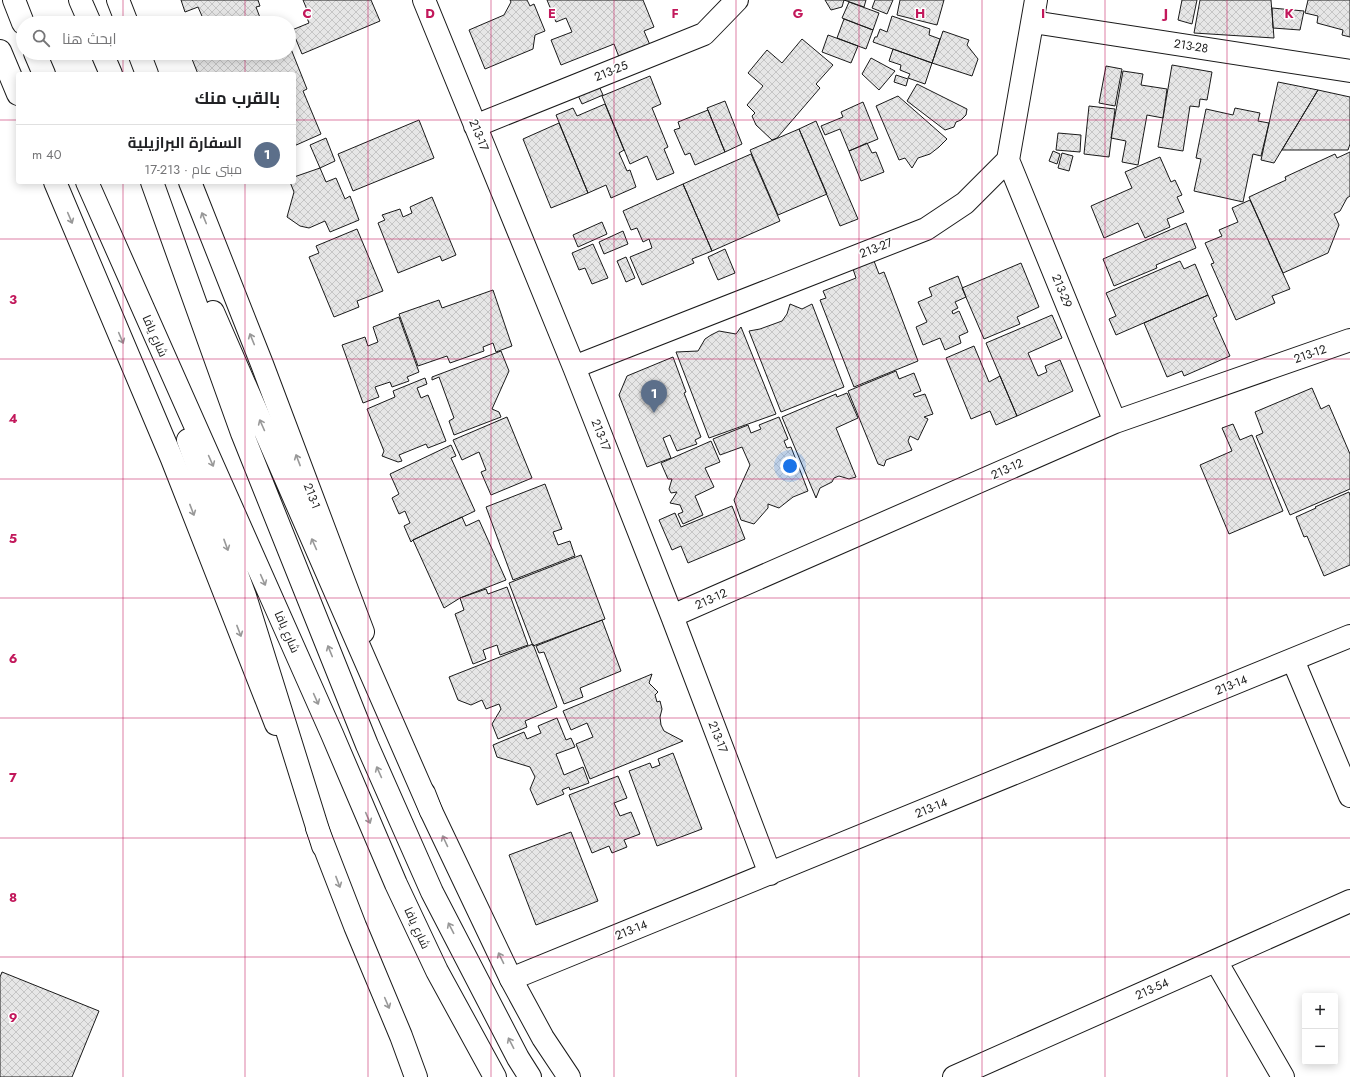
<!DOCTYPE html>
<html lang="ar">
<meta charset="utf-8">
<style>
body{margin:0;font-family:Jost,Cairo,sans-serif;background:#f2f2f2;color:#202124;direction:rtl}
.controls{position:absolute;right:12px;bottom:12px;display:grid;overflow:hidden;border-radius:4px;box-shadow:0 2px 10px #0003}
.controls button{width:36px;height:36px;display:grid;place-items:center;padding:0;border:0;border-bottom:1px solid #e0e0e0;background:#fff;color:#202124;font:20px sans-serif}
.you{position:absolute;left:790px;top:466px;width:14px;height:14px;margin:-10px;border:3px solid #fff;border-radius:50%;background:#1a73e8;box-shadow:0 0 0 6px #1a73e833}
.badge{display:grid;place-items:center;width:26px;height:26px;border-radius:50%;background:#c62828;color:#fff;font-size:13px;font-weight:700}
.pin{position:absolute;translate:-50% -33px;filter:drop-shadow(0 1px 2px #0008)}
.pin::after{content:'';position:absolute;top:21px;width:14px;height:12px;background:inherit;clip-path:polygon(0 0,100% 0,50% 100%)}
.list{margin:0;padding:0;list-style:none}
h2{display:flex;justify-content:space-between;align-items:center;height:52px;margin:0;padding:0 16px;font-size:17px}
h2 small{font-size:13px;font-weight:400;color:#757577}
.list li{display:grid;grid-template-columns:26px 1fr auto;gap:12px;align-items:center;box-sizing:border-box;height:60px;padding:0 16px;border-top:1px solid #e0e0e0}
.list b{display:block;font-size:15px;white-space:nowrap}
.list p{margin:0;font-size:13px;white-space:nowrap;color:#757577}
.list em{font-size:13px;font-style:normal;color:#757577}
.icon{flex:none;width:22px;height:22px;fill:none;stroke:currentColor;stroke-width:2;stroke-linecap:round;stroke-linejoin:round}
.map{position:relative;flex:none;width:1350px;height:1077px;overflow:hidden;direction:ltr}
.search{position:absolute;background:#fff;box-shadow:0 2px 10px #0003;left:16px;top:16px;width:280px;height:44px;display:flex;align-items:center;gap:10px;box-sizing:border-box;padding:0 14px;border-radius:22px;color:#757577;font-size:15px}
.panel{position:absolute;background:#fff;box-shadow:0 2px 10px #0003;left:16px;top:72px;width:280px;height:112px;border-radius:4px;direction:rtl}
.map>svg:first-child{display:block}
.building{fill:url(#building-cross-hatch);stroke:#1a1a1a}
.lines{fill:none;stroke-linecap:round;stroke-linejoin:round}
.street-casing{stroke:#1a1a1a;stroke-width:24}
.secondary-casing{stroke:#1a1a1a;stroke-width:24}
.highway-casing{stroke:#1a1a1a;stroke-width:24}
.street{stroke:#fff;stroke-width:22}
.secondary{stroke:#fff;stroke-width:22}
.highway{stroke:#fff;stroke-width:22}
.oneway{stroke:#989898}
.grid{fill:none;stroke:#c2185b;stroke-width:1;stroke-opacity:0.55}
.labels{text-anchor:middle;dominant-baseline:central;stroke-width:3;stroke-linejoin:round;paint-order:stroke}
.street-label{font-size:12px;fill:#1a1a1a;stroke:#fff}
.grid-label{font-size:13px;text-anchor:middle;font-weight:bold;fill:#c2185b;stroke:#fff;stroke-width:3;stroke-linejoin:round;paint-order:stroke}
</style>
<div class="map">
<svg width="1350" height="1077" viewBox="0 0 1350 1077">
<defs>
<pattern id="building-cross-hatch" width="8" height="8" patternUnits="userSpaceOnUse"><rect width="8" height="8" fill="#e6e6e6"/><path d="M0 0l8 8M0 8l8-8" fill="none" stroke="#c5c5c5"/></pattern>
</defs>
<rect width="100%" height="100%" fill="#fff"/>
<path class="building" d="M181,0h77l2,6 -4,1 6,16h-57l-7,-16 -13,5z
M303,0h68l9,21 -78,33 -10,-24 17,-7 -4,-10 3,-1z
M510,0h17l3,6 4,-2 11,27 -10,4 -2,14 -48,20 -16,-39 35,-15 7,-13z
M547,0h96l11,27 -10,4 6,14 -31,12 -5,-13 -53,21 -10,-25 21,-8 -6,-14 -10,4z
M825,0h41l-2,7 -20,-7 -2,7 -11,3z
M875,0h18l-6,14 -15,-6z
M900,0h44l-7,25 -40,-10z
M1182,0h15l-5,24 -14,-4z
M1200,0h71l3,38 -80,-5z
M1308,0h42v37l-8,-2 1,-5 -26,-7 1,-7 -13,-3z
M849,2l30,11 -6,17 -31,-12z
M1272,8l32,3 -4,19 -27,-2z
M892,16l38,13 -1,6 11,4 -8,24 -59,-21 2,-5h2l3,-8 7,3z
M844,19l29,11 -7,19 -29,-11z
M943,31l26,9 -2,5 11,14 -6,17 -40,-13z
M828,35l30,11 -7,17 -29,-11z
M802,39l31,26 -17,19 4,4 -43,50 -5,2 -16,-15 -4,-9 3,-3 -8,-8 16,-19 -15,-13 19,-23 15,13z
M289,44l18,45 -4,2 18,43 -27,12v-72h-96l-6,-15 14,-6h83z
M893,49l39,14 -7,21 -17,-6 2,-4 -10,-4 1,-5 -12,-4z
M871,58l24,13 -16,19 -17,-16z
M1172,65l40,7 -5,28 -7,-1 -1,8 -9,-1 -7,45 -25,-4z
M1106,66l16,3 -7,37 -16,-3z
M1123,71l20,3 -2,11 26,4 -4,29 -16,-3 -9,50 -16,-3 4,-21 -15,-3z
M896,75l12,4 -2,7 -12,-4z
M650,76l11,28 -9,4 16,39 -4,2 10,24 -17,7 -10,-24 -17,8 -28,-68z
M597,82l6,13 -21,9 -6,-13z
M1278,82l40,8 -44,73 -13,-3z
M917,84l50,25 -1,6 -5,5 -5,2 -2,5 -9,3 -38,-29z
M1318,90l32,7v47l-2,6h-66z
M898,96l49,43 -8,8 -9,7 -12,4 -6,10 -7,-10 -6,2 -23,-54z
M725,101l17,43 -17,8 -18,-44z
M863,102l15,37 -29,12 -9,-22 -15,6 -4,-9 22,-9 -2,-5z
M605,104l19,46 -5,3 8,18 3,-1 6,17 -25,11 -5,-13 -18,8 -32,-78 17,-7 4,8z
M1089,106l26,3 -6,48 -25,-3z
M1235,108l25,5 -2,8 11,2 -8,33 -8,-2 -10,48 -49,-11 7,-32 -5,-1 10,-49 27,6z
M708,110l17,42 -30,13 -5,-12 -5,2 -11,-25 6,-2 -2,-6z
M419,120l15,38 -81,33 -15,-37z
M816,121l42,98 -18,7 -41,-97z
M559,123l29,70 -37,15 -28,-69z
M799,129l28,65 -49,21 -28,-65z
M1058,133l23,2 -1,17 -24,-2z
M326,138l9,23 -15,7 -10,-23z
M867,143l5,10 4,-1 8,20 -23,9 -12,-30z
M1053,151l7,3 -3,10 -8,-3z
M1350,152v44l-3,2 -7,13 -6,3 5,11 -11,28 -45,20 -34,-76 37,-17 -1,-3 50,-23 2,4z
M1062,153l11,3 -4,15 -11,-3z
M751,154l29,67 -68,30 -29,-67z
M1160,157l11,25 4,-2 7,15 -5,2 7,15 -17,7 3,8 -25,11 -7,-15 -34,15 -13,-32 41,-18 -7,-16z
M320,168l6,14 10,-4 9,21 5,-3 9,24 -29,12 -5,-11 -16,7 -9,-2 -13,-9 7,-25 -4,-10h4v-5z
M683,184l29,67 -20,8 2,4 -52,22 -12,-28 22,-9 -3,-9 -6,3 -6,-14 -6,2 -8,-19z
M432,197l24,58 -14,6 -2,-5 -42,17 -20,-50 7,-3 -3,-5 18,-6 3,8 9,-4 -2,-6z
M1250,200l40,89 -18,7 3,7 -39,17 -25,-56 3,-1 -9,-20 17,-7 -3,-6 19,-8 -6,-14z
M602,222l5,12 -29,13 -5,-12z
M1186,223l10,25 -40,17 1,3 -43,18 -11,-27z
M357,229l26,62 -26,10 2,6 -25,10 -25,-60 10,-4 -3,-7z
M623,231l5,13 -24,10 -5,-12z
M593,244l15,34 -16,6 -7,-16 -6,2 -7,-17z
M725,249l10,24 -17,7 -10,-23z
M626,257l9,21 -9,4 -9,-21z
M874,261l5,13 5,-2 34,89 -64,26 -34,-87 6,-2 -3,-7 33,-13 -3,-9z
M1180,261l4,8 11,-5 13,31 -92,40 -7,-16 7,-3 -10,-23z
M1021,263l18,44 -22,10 3,7 -36,15 -22,-51z
M958,276l8,21 -11,5 3,6 -6,3 1,3 6,-3 9,21 -9,4 2,7 -16,7 -5,-12 -17,7 -7,-18 11,-5 -9,-20 14,-6 -3,-8z
M493,290l19,56 -16,6 -3,-9 -10,4 1,4 -34,12 -3,-7 -29,10 -19,-52 40,-14 3,8z
M1208,295l9,21 -4,2 17,38 -46,20 -2,-5 -15,6 -23,-54z
M790,304l12,5 10,-5 32,83 -63,25 -32,-81 11,-2 22,-8 5,-7z
M1052,315l10,23 -34,15 10,23 9,-4 -2,-6 15,-6 13,31 -56,25 -31,-73z
M399,317l20,55 -12,5 2,4 -17,6 -2,-5 -15,5 4,10 -16,6 -21,-58 23,-8 3,9 10,-4 -5,-15z
M741,327l35,87 -67,24 -33,-86 22,-1 7,-12 6,-4 8,-4 17,3z
M974,346l15,36 11,-6 17,40 -21,9 -6,-14 -19,8 -25,-61z
M501,351l8,20 -17,38 7,3 2,5 -47,18 -5,-14 5,-3 -15,-41 -7,3v-3z
M673,357l13,35 -2,1 17,44 -6,3 2,4 -20,7 -7,-16 -7,3 8,20 -24,9 -28,-72 8,-19z
M896,371l3,8 15,-6 7,18 -8,3 2,3 10,-3 8,20 -9,3 4,2 -10,21 -8,-4 -2,5 4,9 -26,10 -2,6 -6,-2 -30,-73z
M425,378l2,6 -10,4 4,10 7,-3 18,46 -18,7 -2,-4 -27,11 3,6 -4,1 -16,-6 2,-5 -17,-42 28,-12 -2,-6z
M1312,388l9,21 8,-4 21,49v35l-60,26 -34,-79 7,-3 -8,-21z
M847,393l11,25 -22,10 20,49 -7,2 -10,-3 -5,2 -2,4 -12,6 -4,10 -34,-81 54,-23 1,3z
M507,417l25,61 -41,17 -10,-23 5,-2 -7,-18 -17,8 -9,-20z
M779,417l9,22 -4,2 3,7 4,-1 17,44 -15,6 -14,11 -11,-4v4l-14,16 -13,-4 -7,-20 16,-35 -8,-18 -22,8 -7,-16 35,-14 3,8 10,-4 -2,-4z
M1233,424l7,16 12,-5 31,76 -54,23 -29,-69 32,-14 -10,-23z
M711,441l9,21 -15,6 9,19 -19,9 8,19 -20,9 -5,-10 5,-2 -3,-7 -10,-2 7,-11 -6,1 -2,-4 3,-10h-4l-7,-16z
M451,445l5,11 -5,2 24,53 -62,29 -2,2 -7,-16 6,-3 -5,-12 -6,3 -7,-16 7,-4 -9,-20z
M545,484l17,45 -9,3 5,13 12,-4 5,15 -62,24 -27,-73z
M1349,492l1,4v69l-26,11 -17,-40 -3,1 -8,-20 20,-9 -1,-1z
M732,506l13,33 -57,24 -7,-17 -9,4 -13,-30 16,-7 6,14z
M462,517l4,9 13,-6 27,60 -46,18 -16,10 -31,-68z
M581,555l24,64 -72,27 -24,-63z
M507,587l21,58 -28,10 -3,-10 -14,5 3,9 -13,5 -18,-50 9,-4 -4,-12 26,-9 2,5z
M602,620l19,51 -41,17 3,9 -19,7 -20,-52 -5,1 -3,-7z
M533,644l24,63 -32,14 2,6 -29,12 -6,-15 9,-15 -2,-5 -13,5 -4,-9 -11,5 -13,-5 -9,-23z
M652,674l-3,9 9,9 -3,3 2,7 3,-1 2,8 -2,8 1,8 3,6 19,10 -93,38 -14,-35 17,-7 -6,-14 -16,7 -8,-19z
M557,718l9,22 5,-2 4,9 -19,7 8,21 19,-8 6,16 -19,7 -1,-3 -7,3 2,4 -27,11 -7,-16 5,-12 -5,-10 -33,-10 -4,-12 31,-13 3,7 14,-6 -3,-7z
M673,753l29,76 -45,17 -28,-75 21,-8 2,5 8,-3 -2,-6z
M618,776l9,22 -13,5 6,13 11,-4 9,22 -16,6 3,7 -15,6 -3,-7 -17,7 -23,-58z
M571,832l27,69 -62,24 -27,-70z
M2,972l97,39 -27,66h-72v-100z"/>
<g class="lines">
<defs>
<path id="street" d="M424,0l150,367 98,249 98,258
M1033,22l317,49
M475,126l229,-92 33,-34
M1008,160l107,262
M574,367l352,-138 39,-26 43,-43 28,-160
M672,616l443,-194 235,-82
M1293,660l57,136
M1216,961l67,116
M511,979l839,-343
M954,1077l396,-176"/>
<path id="secondary" d="M118,0l9,23
M0,51l18,43
M139,53l8,21
M55,182l117,277 104,265
M190,182l72,182 101,268
M424,793l7,18 80,168 32,59 26,39
M317,828l38,98 46,110 15,41"/>
<path id="highway" d="M14,0l9,23
M80,0l10,23
M35,53l9,21
M102,53l9,21
M87,182l245,552 64,150 41,87 58,106
M152,182l90,251 125,312 65,147 86,166 12,19
M213,312l218,499
M188,440l57,156 78,250"/>
</defs>
<use href="#street" class="street-casing"/>
<use href="#secondary" class="secondary-casing"/>
<use href="#highway" class="highway-casing"/>
<use href="#street" class="street"/>
<use href="#secondary" class="secondary"/>
<use href="#highway" class="highway"/>
</g>
<defs><path id="oneway-shaft" d="M-6 0H5M1.5-3L5.5 0L1.5 3" fill="none" stroke-width="1.6" stroke-linecap="round" stroke-linejoin="round"/></defs>
<g class="oneway">
<use href="#oneway-shaft" transform="translate(70 218) rotate(67)"/>
<use href="#oneway-shaft" transform="translate(204 218) rotate(-112)"/>
<use href="#oneway-shaft" transform="translate(121 338) rotate(67)"/>
<use href="#oneway-shaft" transform="translate(252 339) rotate(-112)"/>
<use href="#oneway-shaft" transform="translate(262 425) rotate(-114)"/>
<use href="#oneway-shaft" transform="translate(298 460) rotate(-111)"/>
<use href="#oneway-shaft" transform="translate(211 461) rotate(66)"/>
<use href="#oneway-shaft" transform="translate(192 510) rotate(69)"/>
<use href="#oneway-shaft" transform="translate(314 544) rotate(-114)"/>
<use href="#oneway-shaft" transform="translate(226 545) rotate(70)"/>
<use href="#oneway-shaft" transform="translate(263 580) rotate(66)"/>
<use href="#oneway-shaft" transform="translate(239 631) rotate(69)"/>
<use href="#oneway-shaft" transform="translate(330 651) rotate(-112)"/>
<use href="#oneway-shaft" transform="translate(316 699) rotate(66)"/>
<use href="#oneway-shaft" transform="translate(379 772) rotate(-114)"/>
<use href="#oneway-shaft" transform="translate(368 818) rotate(67)"/>
<use href="#oneway-shaft" transform="translate(445 841) rotate(-115)"/>
<use href="#oneway-shaft" transform="translate(338 882) rotate(69)"/>
<use href="#oneway-shaft" transform="translate(451 928) rotate(-117)"/>
<use href="#oneway-shaft" transform="translate(501 958) rotate(-116)"/>
<use href="#oneway-shaft" transform="translate(387 1003) rotate(67)"/>
<use href="#oneway-shaft" transform="translate(511 1043) rotate(-117)"/>
</g>
<path class="grid" d="M123,0v23M245,0v23M368,0v1077M491,0v1077M614,0v1077M736,0v1077M859,0v1077M982,0v1077M1105,0v1077M1227,0v1077M123,53v21M245,53v21M0,120h18M294,120h1056M123,182v895M245,182v895M0,239h1350M0,359h1350M0,479h1350M0,598h1350M0,718h1350M0,838h1350M0,957h1350"/>
<g class="labels">
<g class="street-label">
<text transform="translate(1191 46) rotate(9)">213-28</text>
<text transform="translate(611 71) rotate(-22)">213-25</text>
<text transform="translate(479 135) rotate(68)">213-17</text>
<text transform="translate(876 248) rotate(-21)">213-27</text>
<text transform="translate(1062 291) rotate(68)">213-29</text>
<text transform="translate(155 336) rotate(66)">شارع يافا</text>
<text transform="translate(1310 354) rotate(-19)">213-12</text>
<text transform="translate(601 435) rotate(69)">213-17</text>
<text transform="translate(1007 469) rotate(-24)">213-12</text>
<text transform="translate(312 496) rotate(69)">213-1</text>
<text transform="translate(711 599) rotate(-24)">213-12</text>
<text transform="translate(287 632) rotate(66)">شارع يافا</text>
<text transform="translate(1231 685) rotate(-22)">213-14</text>
<text transform="translate(718 737) rotate(69)">213-17</text>
<text transform="translate(931 808) rotate(-22)">213-14</text>
<text transform="translate(417 928) rotate(65)">شارع يافا</text>
<text transform="translate(631 930) rotate(-22)">213-14</text>
<text transform="translate(1152 989) rotate(-24)">213-54</text>
</g>
</g>
<g class="grid-label">
<text x="307" y="18">C</text>
<text x="430" y="18">D</text>
<text x="552" y="18">E</text>
<text x="675" y="18">F</text>
<text x="798" y="18">G</text>
<text x="920" y="18">H</text>
<text x="1043" y="18">I</text>
<text x="1166" y="18">J</text>
<text x="1289" y="18">K</text>
<text x="13" y="304">3</text>
<text x="13" y="423">4</text>
<text x="13" y="543">5</text>
<text x="13" y="663">6</text>
<text x="13" y="782">7</text>
<text x="13" y="902">8</text>
<text x="13" y="1022">9</text>
</g>
</svg>
<div class="controls">
<button>+</button>
<button>−</button>
</div>
<div class="you"></div>
<div class="pin badge" style="left:654px;top:413px;background:#5c6f8a">1</div>
<div class="search"><svg class="icon" aria-label="search" viewBox="0 0 24 24"><circle cx="10" cy="10" r="6"/><path d="M15 15l6 6"/></svg>ابحث هنا</div>
<section class="panel">
<h2>بالقرب منك<small></small></h2>
<ul class="list">
<li><span class="badge" style="background:#5c6f8a">1</span><div><b>السفارة البرازيلية</b><p>مبنى عام · 213-17</p></div><em>40 m</em></li>
</ul>
</section>
</div>
